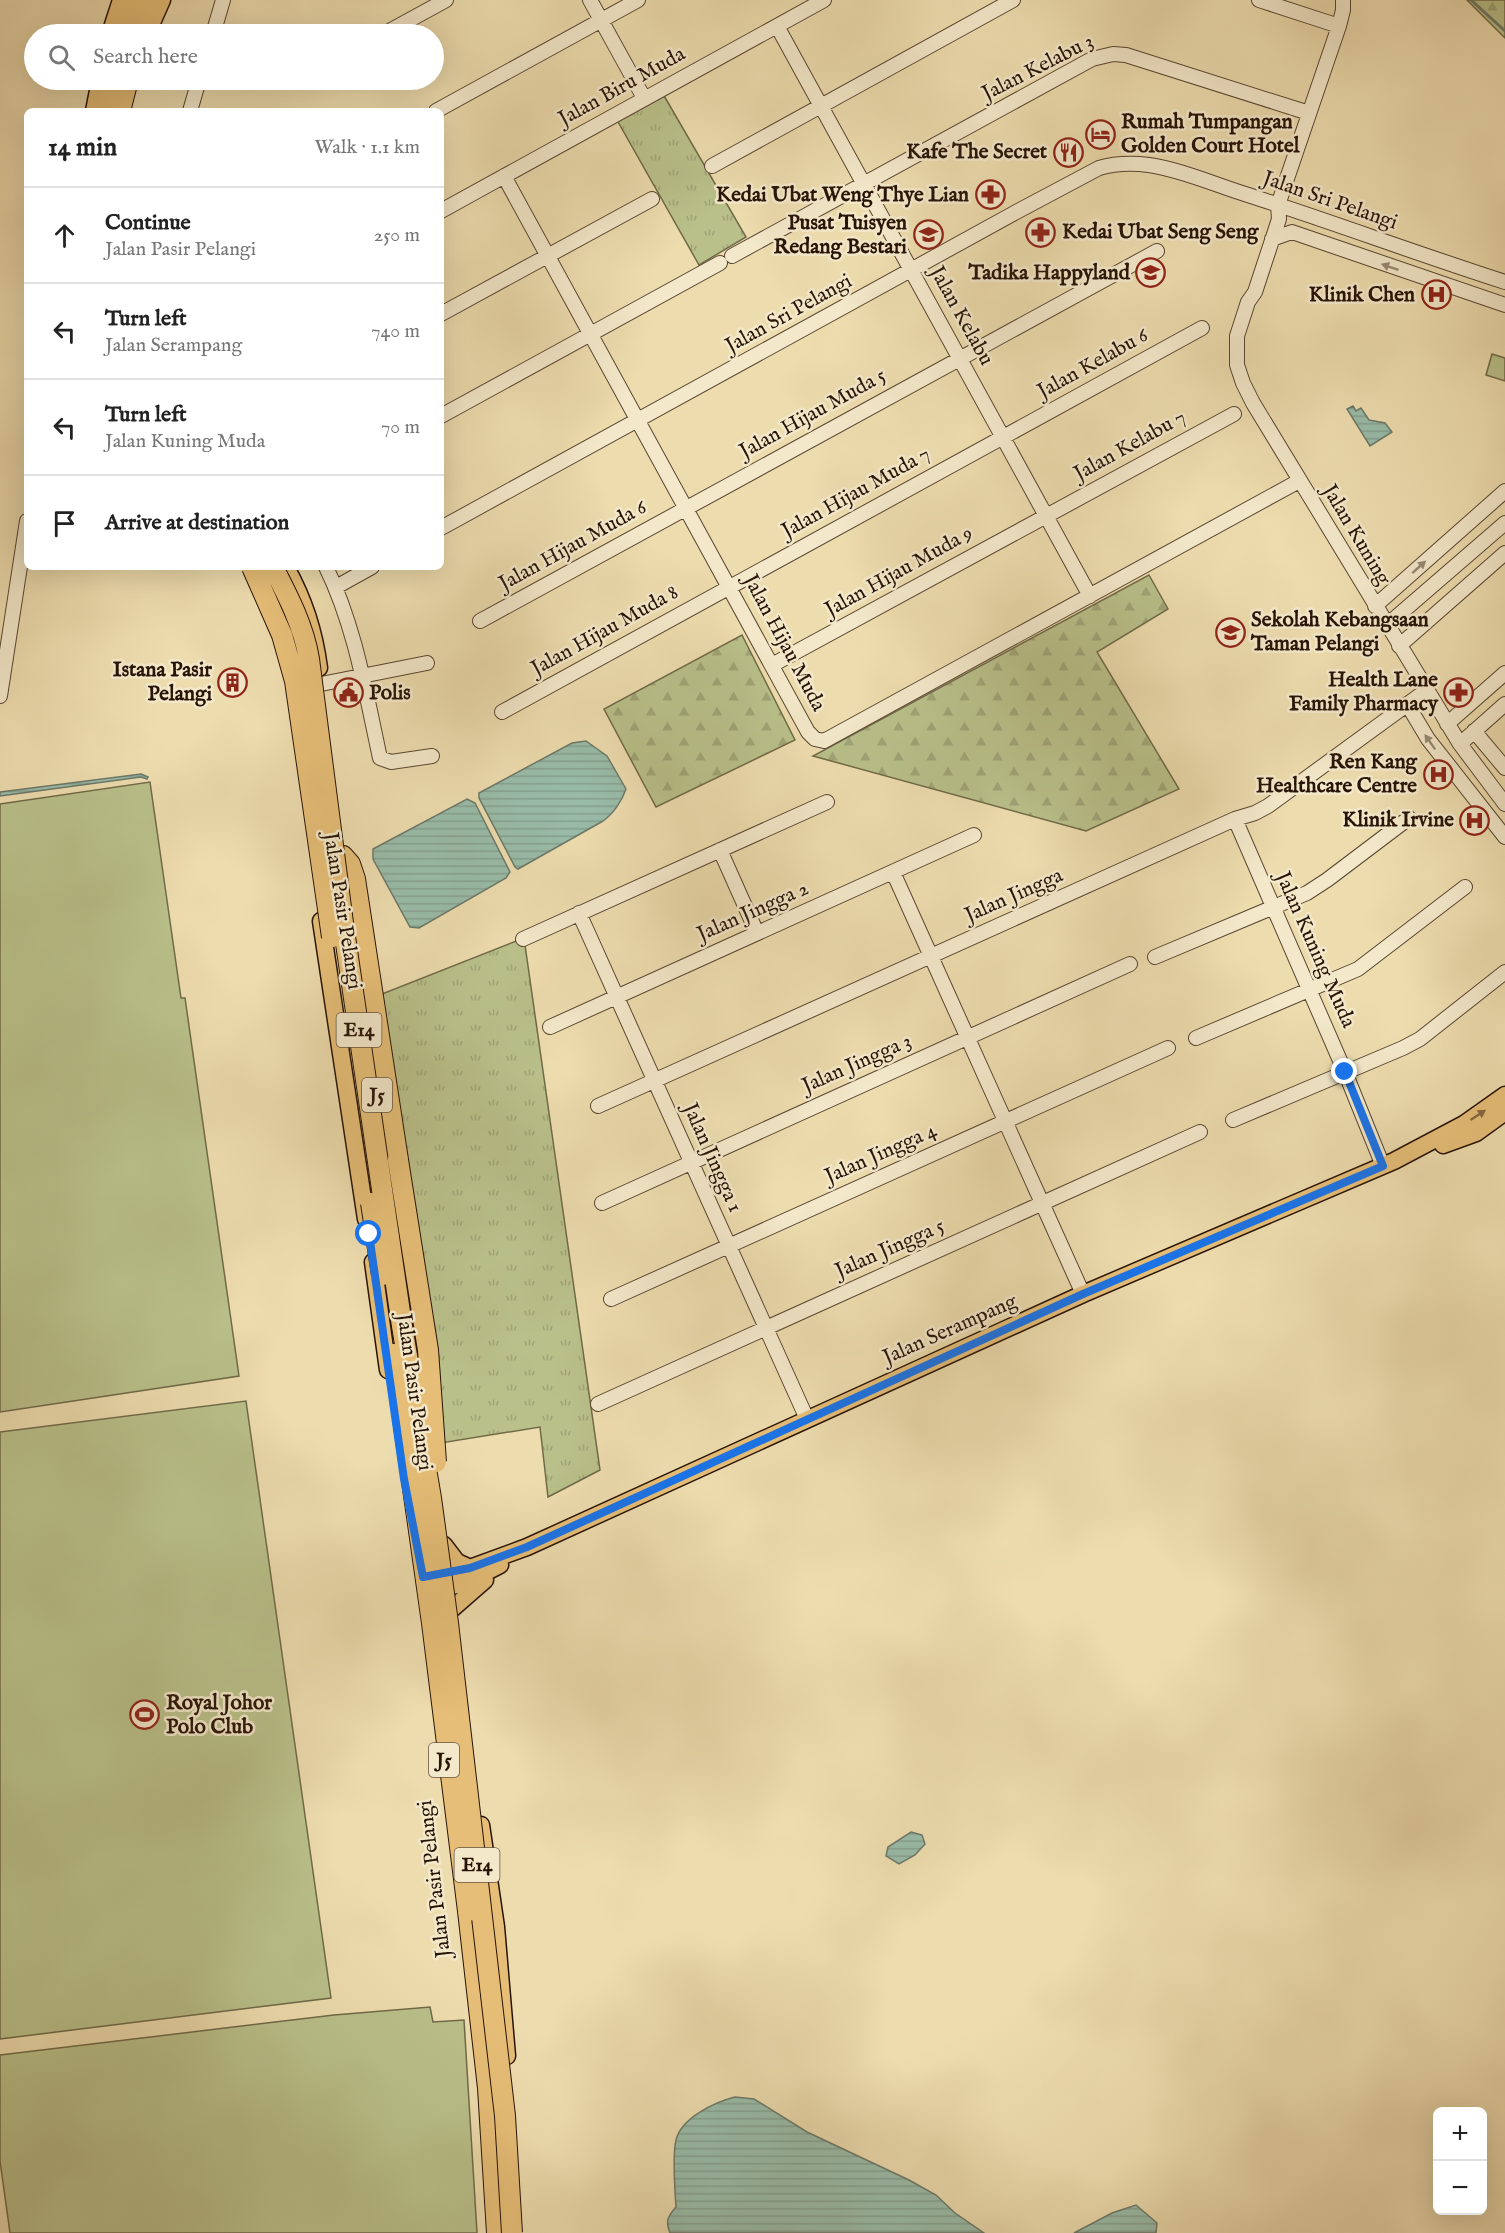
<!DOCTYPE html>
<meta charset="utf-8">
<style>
body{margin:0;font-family:"IM FELL English",serif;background:#f6f6f6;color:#222}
.controls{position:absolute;right:18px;bottom:18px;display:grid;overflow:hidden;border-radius:9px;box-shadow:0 6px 24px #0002}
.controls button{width:54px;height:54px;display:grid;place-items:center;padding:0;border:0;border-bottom:2px solid #e0e0e0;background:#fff;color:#222;font:30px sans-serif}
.stop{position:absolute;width:18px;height:18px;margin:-14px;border:4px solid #1a73e8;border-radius:50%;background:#fff}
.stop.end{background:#1a73e8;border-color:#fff;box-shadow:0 2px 6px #0008}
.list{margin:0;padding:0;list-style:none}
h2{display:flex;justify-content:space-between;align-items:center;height:78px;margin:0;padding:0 24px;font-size:26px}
h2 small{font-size:20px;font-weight:400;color:#767676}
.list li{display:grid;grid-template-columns:39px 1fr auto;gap:18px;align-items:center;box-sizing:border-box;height:96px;padding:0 24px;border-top:2px solid #e0e0e0}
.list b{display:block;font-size:22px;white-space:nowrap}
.list p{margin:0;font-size:20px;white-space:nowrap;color:#767676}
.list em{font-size:20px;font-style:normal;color:#767676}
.icon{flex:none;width:33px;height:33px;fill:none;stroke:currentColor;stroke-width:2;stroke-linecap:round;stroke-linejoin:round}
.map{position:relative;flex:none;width:1505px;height:2233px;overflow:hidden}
.search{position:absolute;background:#fff;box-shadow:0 6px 24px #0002;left:24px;top:24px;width:420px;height:66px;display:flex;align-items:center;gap:15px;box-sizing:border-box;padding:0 21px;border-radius:33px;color:#767676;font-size:22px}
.panel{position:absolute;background:#fff;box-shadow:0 6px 24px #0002;left:24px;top:108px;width:420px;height:462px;border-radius:9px}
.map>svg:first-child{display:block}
.grass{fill:url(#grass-tufts);stroke:#706a48;stroke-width:1.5}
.forest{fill:url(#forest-firs);stroke:#706a48;stroke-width:1.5}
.pitch{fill:#b9c08a;stroke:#706a48;stroke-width:1.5}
.water{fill:url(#water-rules);stroke:#6c7968;stroke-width:1.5}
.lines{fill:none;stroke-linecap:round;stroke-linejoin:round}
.stream{stroke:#6c7968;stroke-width:3}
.minor-casing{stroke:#594631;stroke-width:16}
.major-casing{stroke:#281407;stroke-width:19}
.highway-casing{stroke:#281407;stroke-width:22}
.minor{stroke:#f3e8ca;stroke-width:14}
.major{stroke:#e6be77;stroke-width:16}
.highway{stroke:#e6be77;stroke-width:20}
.highway-bridge-casing{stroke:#281407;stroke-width:22;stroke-linecap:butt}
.highway-bridge{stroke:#e6be77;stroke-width:20}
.oneway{fill:#988972}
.oneway2{fill:#87693f}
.route{stroke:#1a73e8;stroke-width:8}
.labels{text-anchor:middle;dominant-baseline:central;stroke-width:5;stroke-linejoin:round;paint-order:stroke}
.shield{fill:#f3e8ca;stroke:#655442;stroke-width:1.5}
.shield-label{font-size:20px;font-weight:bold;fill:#281407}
.street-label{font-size:21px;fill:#281407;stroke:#f3e8ca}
.poi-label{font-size:21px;font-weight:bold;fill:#281407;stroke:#f3e8ca;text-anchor:end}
</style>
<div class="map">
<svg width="1505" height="2233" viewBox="0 0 1505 2233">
<defs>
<pattern id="grass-tufts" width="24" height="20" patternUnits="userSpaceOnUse" patternTransform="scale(1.5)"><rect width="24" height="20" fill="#b9c08a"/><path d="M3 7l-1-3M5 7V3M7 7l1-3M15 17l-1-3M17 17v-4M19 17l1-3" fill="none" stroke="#9fa476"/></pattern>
<pattern id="forest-firs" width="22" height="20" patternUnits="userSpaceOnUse" patternTransform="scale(1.5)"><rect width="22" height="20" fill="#b9c08a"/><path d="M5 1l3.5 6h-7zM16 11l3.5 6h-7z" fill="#9fa476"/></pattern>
<pattern id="water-rules" width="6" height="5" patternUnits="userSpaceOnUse" patternTransform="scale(1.5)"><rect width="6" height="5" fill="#99bca9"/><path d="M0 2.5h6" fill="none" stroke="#84a190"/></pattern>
</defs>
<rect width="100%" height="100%" fill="#eddcae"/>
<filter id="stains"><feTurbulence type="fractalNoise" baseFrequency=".00333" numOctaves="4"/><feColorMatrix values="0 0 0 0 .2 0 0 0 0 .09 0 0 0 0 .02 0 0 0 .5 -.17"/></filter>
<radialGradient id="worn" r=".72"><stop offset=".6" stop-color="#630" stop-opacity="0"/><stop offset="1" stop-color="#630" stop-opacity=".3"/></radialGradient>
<path class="grass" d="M663,94l83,143 -47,28 -82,-145z
M524,938l76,532 -52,27 -8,-70 -99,16 -59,-449z"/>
<path class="forest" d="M1467,0h38v38z
M1149,575l19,34 -71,43 82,137 -93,42 -273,-75z
M742,635l53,105 -139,67 -52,-98z"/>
<path class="pitch" d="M1492,354l13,4v23l-19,-6z
M150,782l31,216h4l54,378 -239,36v-608z
M246,1401l85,597 -331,41v-607z
M430,2007l3,15 31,-2 13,213h-467l-10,-72v-106l334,-40z"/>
<path class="water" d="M1353,406l3,5 5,-3 8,12 16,3 7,9 -22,14 -23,-37z
M586,741l21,15 19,33c-4,12 -13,25 -23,32l-85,48 -3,-2 -36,-69v-5l93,-50z
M141,774l7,3 -1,2 -6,-2 -141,19v-4z
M467,799l8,4 35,69 -4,6 -87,50 -9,-1 -37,-68v-10z
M911,1832l11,3 3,9 -10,11 -16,9 -13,-8 2,-9z
M735,2097l19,2 53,33 102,48 27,15 19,18 29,20h-314c-5,-12 -2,-17 6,-26 -1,-18 -4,-50 0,-67 5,-22 39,-38 59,-43z
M1136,2205l21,18 -1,10h-82l38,-20z"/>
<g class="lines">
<path class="stream" d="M1471,0l34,31"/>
<defs>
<path id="minor" d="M590,0l54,98
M1259,0l80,26
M1343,0v10l-4,16 -61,179 1,14 -24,73 -7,10 -11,34v29l6,18 10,20 207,341 45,60
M777,26l313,570
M214,29l21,5
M213,34l10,-34
M384,34l62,-34
M190,111l9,-31
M436,111l202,-111
M712,166l301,-166
M504,176l304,556 7,7 9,2 475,-260
M441,211l383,-211
M1272,239l20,-7 213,73
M732,256l360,-197 21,-5 13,1 183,58
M441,314l211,-115
M441,416l279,-153
M441,528l579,-318 79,-42c17,-5 33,-5 50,-3 30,4 67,20 96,29 87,28 173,60 260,88
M326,567c29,59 40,127 54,191l11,4 41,-6
M336,587l36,-20
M1375,606l130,-115
M480,621l677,-370
M1387,625l118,-102
M1399,646l106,-93
M772,665l462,-251
M306,687l121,-24
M0,696l27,-175
M1407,704l21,35 77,98
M502,712l700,-384
M1447,724l58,-51
M1474,731l31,37
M1460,744l45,-40
M1235,819l110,253 38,94
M720,850l37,83
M893,872l190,422
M579,913l228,506
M523,939l304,-137
M1155,957l152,-64 20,-13 82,-62
M550,1027l424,-192
M1196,1038l162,-69 107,-82
M598,1106l637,-287 20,-6 13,-7 159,-116
M1233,1120l170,-72 17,-9 85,-67
M602,1203l528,-239
M611,1299l557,-251
M598,1404l602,-272"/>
<path id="major" d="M110,34l11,-34
M147,34l15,-34
M94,111l6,-31
M286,567c18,33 28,63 33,101
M321,921l45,298
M1443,1145l33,-12 29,-21
M373,1262l15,108
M444,1545l13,17 13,6
M430,1576l40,-8 57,-21 556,-253 311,-133 70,-37 41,-29
M432,1591l33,-8 35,-18
M453,1608l32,-28
M481,1825l15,102 11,129"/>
<path id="highway" d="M126,34l9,-34
M140,34l10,-34
M105,111l8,-31
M120,111l8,-31
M343,856l7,8 5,15 43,281
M468,1911l20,177 9,145"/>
</defs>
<use href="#minor" class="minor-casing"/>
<use href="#major" class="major-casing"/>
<use href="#highway" class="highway-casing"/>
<use href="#minor" class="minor"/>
<use href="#major" class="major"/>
<use href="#highway" class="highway"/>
<defs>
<path id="highway-bridge" d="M252,567l30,68 13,46 37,256
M273,567c15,29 31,60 36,92l34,264 59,403 29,172 17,125 57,493 7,117
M398,1160l30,190 8,112
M371,1203l11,72
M394,1354l38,269 36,288"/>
</defs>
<use href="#highway-bridge" class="highway-bridge-casing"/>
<use href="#highway-bridge" class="highway-bridge"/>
</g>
<defs><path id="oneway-solid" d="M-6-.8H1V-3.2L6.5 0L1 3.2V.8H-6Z" transform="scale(1.5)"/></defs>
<g class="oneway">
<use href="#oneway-solid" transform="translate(1390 267) rotate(-161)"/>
<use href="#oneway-solid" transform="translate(1419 567) rotate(-42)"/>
<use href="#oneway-solid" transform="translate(1430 742) rotate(-125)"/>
</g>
<use class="oneway2" href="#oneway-solid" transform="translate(1478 1115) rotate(-33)"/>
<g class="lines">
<path class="route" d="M369,1234l35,245 19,98 47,-9 57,-21 556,-253 300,-128 -38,-94"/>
</g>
<defs>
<symbol id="hotel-ring" viewBox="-11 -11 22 22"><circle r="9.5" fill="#f3e8ca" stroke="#8f2418" stroke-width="1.5"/><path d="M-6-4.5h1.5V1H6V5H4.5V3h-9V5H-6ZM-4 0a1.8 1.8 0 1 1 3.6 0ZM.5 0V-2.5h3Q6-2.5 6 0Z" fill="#8f2418"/></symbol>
<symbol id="restaurant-ring" viewBox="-11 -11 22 22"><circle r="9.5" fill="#f3e8ca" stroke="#8f2418" stroke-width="1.5"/><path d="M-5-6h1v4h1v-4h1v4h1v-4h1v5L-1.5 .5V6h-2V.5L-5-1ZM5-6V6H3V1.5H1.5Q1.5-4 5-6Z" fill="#8f2418"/></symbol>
<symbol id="pharmacy-ring" viewBox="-11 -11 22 22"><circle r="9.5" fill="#f3e8ca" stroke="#8f2418" stroke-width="1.5"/><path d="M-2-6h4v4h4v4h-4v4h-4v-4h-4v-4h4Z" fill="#8f2418"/></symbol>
<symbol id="school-ring" viewBox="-11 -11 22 22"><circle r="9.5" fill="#f3e8ca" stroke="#8f2418" stroke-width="1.5"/><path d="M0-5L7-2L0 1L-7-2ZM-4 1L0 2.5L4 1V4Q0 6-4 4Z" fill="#8f2418"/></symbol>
<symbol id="hospital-ring" viewBox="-11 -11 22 22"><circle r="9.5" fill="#f3e8ca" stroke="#8f2418" stroke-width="1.5"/><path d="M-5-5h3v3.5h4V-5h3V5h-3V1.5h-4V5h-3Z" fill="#8f2418"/></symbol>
<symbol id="building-ring" viewBox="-11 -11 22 22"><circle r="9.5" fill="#f3e8ca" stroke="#8f2418" stroke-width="1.5"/><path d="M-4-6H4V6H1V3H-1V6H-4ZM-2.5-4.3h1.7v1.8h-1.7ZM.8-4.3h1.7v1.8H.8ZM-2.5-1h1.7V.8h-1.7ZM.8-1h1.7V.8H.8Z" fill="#8f2418"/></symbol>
<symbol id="civic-ring" viewBox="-11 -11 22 22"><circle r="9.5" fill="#f3e8ca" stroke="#8f2418" stroke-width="1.5"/><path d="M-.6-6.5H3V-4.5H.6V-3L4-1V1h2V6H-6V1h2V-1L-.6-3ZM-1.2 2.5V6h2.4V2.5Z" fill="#8f2418"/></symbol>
<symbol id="stadium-ring" viewBox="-11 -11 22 22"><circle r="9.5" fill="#f3e8ca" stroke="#8f2418" stroke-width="1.5"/><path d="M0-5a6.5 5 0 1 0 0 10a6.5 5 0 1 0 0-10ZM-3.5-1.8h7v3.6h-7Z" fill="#8f2418"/></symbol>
</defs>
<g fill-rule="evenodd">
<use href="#hotel-ring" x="1084" y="118" width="33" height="33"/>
<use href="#restaurant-ring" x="1052" y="136" width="33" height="33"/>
<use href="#pharmacy-ring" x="974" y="178" width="33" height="33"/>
<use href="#pharmacy-ring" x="1024" y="216" width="33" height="33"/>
<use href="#school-ring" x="912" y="218" width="33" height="33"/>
<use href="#school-ring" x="1134" y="256" width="33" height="33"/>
<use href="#hospital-ring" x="1420" y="278" width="33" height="33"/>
<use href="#school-ring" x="1214" y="616" width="33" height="33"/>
<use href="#building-ring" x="216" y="666" width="33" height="33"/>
<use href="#pharmacy-ring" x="1442" y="676" width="33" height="33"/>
<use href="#civic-ring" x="332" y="676" width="33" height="33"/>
<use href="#hospital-ring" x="1422" y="758" width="33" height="33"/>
<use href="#hospital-ring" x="1458" y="804" width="33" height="33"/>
<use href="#stadium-ring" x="128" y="1698" width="33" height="33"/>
</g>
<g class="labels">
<g class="shield">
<rect x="336.5" y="1013" width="45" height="34" rx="4.5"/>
<rect x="362" y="1078" width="30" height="34" rx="4.5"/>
<rect x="429" y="1743" width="30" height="34" rx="4.5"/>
<rect x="454.5" y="1848" width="45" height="34" rx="4.5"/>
</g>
<g class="shield-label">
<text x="359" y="1030">E14</text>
<text x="377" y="1095">J5</text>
<text x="444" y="1760">J5</text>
<text x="477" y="1865">E14</text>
</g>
<g class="street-label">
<text transform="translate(1038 68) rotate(-27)">Jalan Kelabu 3</text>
<text transform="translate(622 87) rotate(-29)">Jalan Biru Muda</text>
<text transform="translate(1330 201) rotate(19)">Jalan Sri Pelangi</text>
<text transform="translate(789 314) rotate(-29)">Jalan Sri Pelangi</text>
<text transform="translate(961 316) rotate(61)">Jalan Kelabu</text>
<text transform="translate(1093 364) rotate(-29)">Jalan Kelabu 6</text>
<text transform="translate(813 414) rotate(-29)">Jalan Hijau Muda 5</text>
<text transform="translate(1130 446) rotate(-29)">Jalan Kelabu 7</text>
<text transform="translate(856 493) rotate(-29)">Jalan Hijau Muda 7</text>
<text transform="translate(1356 535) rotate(59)">Jalan Kuning</text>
<text transform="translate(573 546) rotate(-29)">Jalan Hijau Muda 6</text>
<text transform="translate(899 572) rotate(-29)">Jalan Hijau Muda 9</text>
<text transform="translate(605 631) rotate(-29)">Jalan Hijau Muda 8</text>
<text transform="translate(784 643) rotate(62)">Jalan Hijau Muda</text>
<text transform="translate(1014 896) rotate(-24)">Jalan Jingga</text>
<text transform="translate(342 911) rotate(81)">Jalan Pasir Pelangi</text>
<text transform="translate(753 912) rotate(-24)">Jalan Jingga 2</text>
<text transform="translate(1315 950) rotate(66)">Jalan Kuning Muda</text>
<text transform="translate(857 1064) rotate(-24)">Jalan Jingga 3</text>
<text transform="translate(881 1154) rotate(-24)">Jalan Jingga 4</text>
<text transform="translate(712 1158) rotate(66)">Jalan Jingga 1</text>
<text transform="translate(890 1249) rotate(-24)">Jalan Jingga 5</text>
<text transform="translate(950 1330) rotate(-24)">Jalan Serampang</text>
<text transform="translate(414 1392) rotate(82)">Jalan Pasir Pelangi</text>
<text transform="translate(435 1879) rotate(-97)">Jalan Pasir Pelangi</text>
</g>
<g class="poi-label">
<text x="1121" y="122" text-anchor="start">Rumah Tumpangan<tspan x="1121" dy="24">Golden Court Hotel</tspan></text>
<text x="1047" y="152">Kafe The Secret</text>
<text x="969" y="195">Kedai Ubat Weng Thye Lian</text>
<text x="907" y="223">Pusat Tuisyen<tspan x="907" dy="24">Redang Bestari</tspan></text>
<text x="1062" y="232" text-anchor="start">Kedai Ubat Seng Seng</text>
<text x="1130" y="273">Tadika Happyland</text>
<text x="1415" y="295">Klinik Chen</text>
<text x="1251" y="620" text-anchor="start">Sekolah Kebangsaan<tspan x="1251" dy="24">Taman Pelangi</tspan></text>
<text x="212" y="670">Istana Pasir<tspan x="212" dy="24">Pelangi</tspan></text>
<text x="1438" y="680">Health Lane<tspan x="1438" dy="24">Family Pharmacy</tspan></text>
<text x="369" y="693" text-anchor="start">Polis</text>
<text x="1417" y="762">Ren Kang<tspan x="1417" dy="24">Healthcare Centre</tspan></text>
<text x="1454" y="820">Klinik Irvine</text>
<text x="166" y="1703" text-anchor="start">Royal Johor<tspan x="166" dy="24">Polo Club</tspan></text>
</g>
</g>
<rect width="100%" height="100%" filter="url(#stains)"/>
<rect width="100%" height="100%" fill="url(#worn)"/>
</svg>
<div class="controls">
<button>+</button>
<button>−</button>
</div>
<div class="stop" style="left:369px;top:1234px"></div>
<div class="stop end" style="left:1345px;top:1072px"></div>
<div class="search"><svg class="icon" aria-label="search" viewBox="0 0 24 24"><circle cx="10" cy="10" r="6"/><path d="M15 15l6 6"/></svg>Search here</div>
<section class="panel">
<h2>14 min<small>Walk · 1.1 km</small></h2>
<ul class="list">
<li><svg class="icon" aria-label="ahead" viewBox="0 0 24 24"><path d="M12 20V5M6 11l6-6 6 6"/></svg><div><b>Continue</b><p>Jalan Pasir Pelangi</p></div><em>250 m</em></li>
<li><svg class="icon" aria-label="left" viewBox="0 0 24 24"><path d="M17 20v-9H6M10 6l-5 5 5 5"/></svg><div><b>Turn left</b><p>Jalan Serampang</p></div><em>740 m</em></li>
<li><svg class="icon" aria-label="left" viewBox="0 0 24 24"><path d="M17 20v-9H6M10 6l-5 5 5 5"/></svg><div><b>Turn left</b><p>Jalan Kuning Muda</p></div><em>70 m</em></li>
<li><svg class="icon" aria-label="arrive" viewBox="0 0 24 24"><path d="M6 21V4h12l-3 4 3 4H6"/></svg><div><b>Arrive at destination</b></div></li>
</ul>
</section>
</div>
